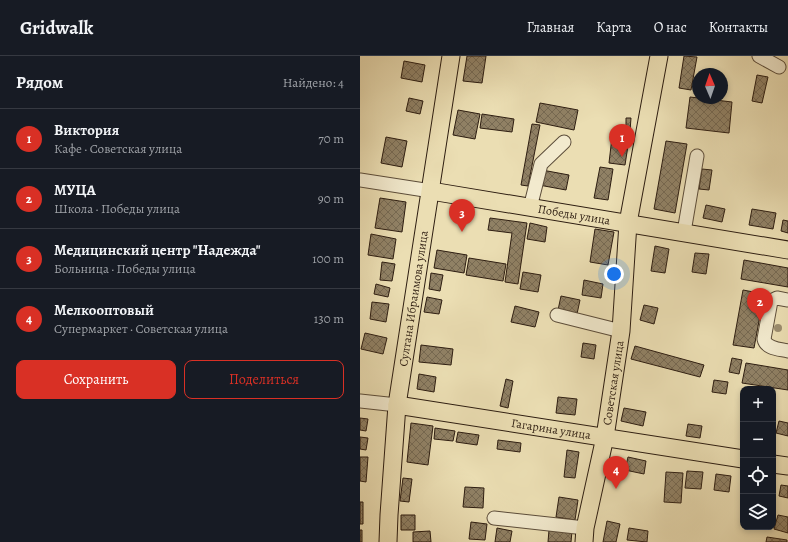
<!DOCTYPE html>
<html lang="ru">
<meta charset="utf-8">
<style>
body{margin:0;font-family:Alegreya,serif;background:#242831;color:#f1f3f6}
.controls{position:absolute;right:12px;bottom:12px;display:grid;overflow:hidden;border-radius:8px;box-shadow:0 2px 6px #0003}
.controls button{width:36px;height:36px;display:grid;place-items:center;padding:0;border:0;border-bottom:1px solid #363941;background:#171b24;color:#f1f3f6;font:20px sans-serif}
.compass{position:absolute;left:332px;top:12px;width:36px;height:36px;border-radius:50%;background:#171b24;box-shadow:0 2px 6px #0003;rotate:358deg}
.you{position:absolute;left:254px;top:218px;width:14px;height:14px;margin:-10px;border:3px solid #fff;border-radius:50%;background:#1a73e8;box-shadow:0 0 0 6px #1a73e833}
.badge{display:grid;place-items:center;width:26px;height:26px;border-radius:50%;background:#d93025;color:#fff;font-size:13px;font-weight:700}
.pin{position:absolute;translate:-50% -33px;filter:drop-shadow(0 1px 2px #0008)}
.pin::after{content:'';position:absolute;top:21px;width:14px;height:12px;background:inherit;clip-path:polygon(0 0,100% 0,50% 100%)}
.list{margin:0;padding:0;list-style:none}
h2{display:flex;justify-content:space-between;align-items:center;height:52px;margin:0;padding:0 16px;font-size:17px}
h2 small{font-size:13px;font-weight:400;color:#9ea1a6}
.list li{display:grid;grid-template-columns:26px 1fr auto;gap:12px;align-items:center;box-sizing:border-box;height:60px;padding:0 16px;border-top:1px solid #363941}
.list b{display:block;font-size:15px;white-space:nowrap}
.list p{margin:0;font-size:13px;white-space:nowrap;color:#9ea1a6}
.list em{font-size:13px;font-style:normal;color:#9ea1a6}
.actions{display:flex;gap:8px;padding:12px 16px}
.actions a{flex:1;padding:9px 0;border:1px solid #d93025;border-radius:8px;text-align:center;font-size:14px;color:#d93025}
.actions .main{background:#d93025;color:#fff}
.icon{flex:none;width:22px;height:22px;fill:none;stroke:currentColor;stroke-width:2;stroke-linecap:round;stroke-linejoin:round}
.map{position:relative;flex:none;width:428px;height:486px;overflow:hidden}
header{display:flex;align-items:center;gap:24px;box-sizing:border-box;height:56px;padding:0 20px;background:#171b24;border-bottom:1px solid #363941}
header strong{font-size:19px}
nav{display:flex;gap:22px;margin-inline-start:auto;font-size:14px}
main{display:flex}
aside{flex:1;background:#171b24}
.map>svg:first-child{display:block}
.building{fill:url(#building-cross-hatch);stroke:#2d1d11}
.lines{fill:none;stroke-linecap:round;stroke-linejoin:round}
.minor-casing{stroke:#5c4d3a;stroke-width:15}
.major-casing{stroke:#2d1d11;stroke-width:19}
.minor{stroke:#f2eace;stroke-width:13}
.major{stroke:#ebdeb3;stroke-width:17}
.tree{fill:#9c8e70}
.labels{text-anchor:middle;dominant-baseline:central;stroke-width:3.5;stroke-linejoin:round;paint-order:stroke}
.street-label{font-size:12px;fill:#2d1d11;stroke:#f2eace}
</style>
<header>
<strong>Gridwalk</strong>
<nav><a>Главная</a><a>Карта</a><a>О нас</a><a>Контакты</a></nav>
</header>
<main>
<aside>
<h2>Рядом<small>Найдено: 4</small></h2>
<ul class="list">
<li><span class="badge">1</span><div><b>Виктория</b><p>Кафе · Советская улица</p></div><em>70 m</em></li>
<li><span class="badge">2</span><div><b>МУЦА</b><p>Школа · Победы улица</p></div><em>90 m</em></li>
<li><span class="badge">3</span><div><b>Медицинский центр &quot;Надежда&quot;</b><p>Больница · Победы улица</p></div><em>100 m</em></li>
<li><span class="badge">4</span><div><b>Мелкооптовый</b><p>Супермаркет · Советская улица</p></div><em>130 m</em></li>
</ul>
<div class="actions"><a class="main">Сохранить</a><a>Поделиться</a></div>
</aside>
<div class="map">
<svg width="428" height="486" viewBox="0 0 428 486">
<defs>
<pattern id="building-cross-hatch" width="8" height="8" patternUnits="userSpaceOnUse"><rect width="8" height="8" fill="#908165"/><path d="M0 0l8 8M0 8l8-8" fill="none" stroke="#766952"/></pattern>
</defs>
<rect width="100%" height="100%" fill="#ebdeb3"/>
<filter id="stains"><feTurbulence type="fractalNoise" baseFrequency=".005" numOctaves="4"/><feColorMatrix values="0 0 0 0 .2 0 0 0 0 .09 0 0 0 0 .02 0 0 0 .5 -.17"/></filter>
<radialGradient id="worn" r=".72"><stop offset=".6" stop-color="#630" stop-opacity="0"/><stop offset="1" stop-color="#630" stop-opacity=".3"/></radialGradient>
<path class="building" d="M107,0h19l-4,27 -19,-2z
M324,0l13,1 -6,33 -12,-2z
M44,5l21,4 -3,17 -21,-4z
M397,19l11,2 -6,26 -10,-2z
M330,41l42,5 -3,31 -43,-5z
M49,42l14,3 -3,13 -14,-3z
M180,47l38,7 -4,20 -38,-8z
M98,54l22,4 -5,25 -22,-4z
M122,58l32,5 -2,13 -32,-4z
M266,62h5l-1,13h-4z
M172,68l8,1 -12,61 -7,-1z
M26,81l21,4 -5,26 -21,-4z
M252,81l17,2 -4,26 -16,-2z
M306,85l21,3 -12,69 -21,-4z
M240,111l13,2 -5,31 -14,-2z
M342,113l10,1 -3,20 -10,-1z
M182,114l27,5 -3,15 -27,-5z
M20,142l26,4 -4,30 -27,-4z
M346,149l19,4 -3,13 -19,-4z
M392,153l24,4 -3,16 -24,-4z
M130,162l37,5 -9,61 -13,-2 7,-49 -24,-3z
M423,164l5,1v12l-7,-2z
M170,167l17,4 -2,15 -18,-3z
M235,173l19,3 -6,33 -18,-3z
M11,178l25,5 -3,20 -25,-4z
M295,190l14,3 -4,24 -14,-2z
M77,194l30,5 -3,18 -30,-5z
M335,197l14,1 -3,20 -14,-2z
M109,202l37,6 -3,17 -37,-6z
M384,204l44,8v19l-47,-8z
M22,206l13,2 -3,17 -12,-1z
M163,216l18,3 -3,17 -18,-3z
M71,217l12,2 -3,16 -11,-2z
M224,224l19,4 -2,14 -19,-3z
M16,228l14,4 -2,9 -14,-3z
M383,234l21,4 -10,54 -21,-3z
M201,240l19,4 -3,14 -19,-4z
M67,241l15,3 -3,14 -15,-2z
M12,246l17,2 -3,18 -16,-3z
M284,249l14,3 -4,16 -14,-4z
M155,250l24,6 -4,15 -24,-5z
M5,277l22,5 -4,16 -22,-5z
M223,287l13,2 -2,14 -13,-2z
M61,289l32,4 -2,16 -32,-3z
M275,290l69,19 -4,12 -69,-18z
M372,302l10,2 -3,14 -10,-2z
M386,307l42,7v20l-46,-7z
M59,318l17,3 -2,15 -17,-3z
M146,323l7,2 -5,27 -8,-2z
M354,324l14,2 -2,12 -14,-2z
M198,341l19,2 -2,16 -19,-2z
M264,352l22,4 -3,14 -22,-5z
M0,362l8,1 -2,12 -6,-1z
M419,365l9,2v13l-12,-3z
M51,367l22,3 -5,39 -21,-3z
M328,368l14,2 -2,12 -14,-2z
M75,372l20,3 -2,10 -19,-2z
M98,376l21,3 -2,10 -21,-3z
M0,381l8,1 -2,12 -6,-1z
M138,384l23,3 -1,9 -23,-3z
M207,394l12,2 -4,26 -11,-1z
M0,401h8l-2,25 -6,-1z
M268,401l18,4 -2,13 -19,-4z
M327,415l16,1 -2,17 -16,-1z
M306,416l17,1 -2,30 -17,-1z
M356,418l15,2 -2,16 -15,-2z
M43,422l9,1 -3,23 -9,-1z
M421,429l7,1v12l-9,-2z
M105,431l19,1 -1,20 -20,-1z
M199,441l19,3 -3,20 -19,-3z
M0,446h3v22h-3z
M41,459h14v15h-14z
M418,459l10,2v16l-14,-4z
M247,465l13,3 -4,18h-13z
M111,466l16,2 -2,16 -16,-1z
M137,472l15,3 -2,11h-15z
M269,472l19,3 -1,11 -20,-2z
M0,474h2v12h-2z
M189,474l23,1 -1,11h-23z
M70,475l1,11h-18v-10z
M407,481l20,3v2h-21z"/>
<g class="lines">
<defs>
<path id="minor" d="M399,0l20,11
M0,124l71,11
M170,152l11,-44 23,-22
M324,176l13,-76
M428,244l-11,-2 -6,3 -7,38c2,10 16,10 24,12
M197,259l64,16
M0,345l37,4
M134,462l91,10"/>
<g id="major">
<path id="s1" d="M71,135l357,59"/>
<path id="s2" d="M37,349l346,54"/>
<path d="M413,408l15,2"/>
<path id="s3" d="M28,486l1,-27 8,-110 54,-349"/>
<path id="s4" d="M224,486l1,-14 20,-91 16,-106 7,-108 31,-167"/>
</g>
</defs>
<use href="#minor" class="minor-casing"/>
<use href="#major" class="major-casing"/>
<use href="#minor" class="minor"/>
<use href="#major" class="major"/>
</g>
<circle class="tree" cx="418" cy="272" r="4"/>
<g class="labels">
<g class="street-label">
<text stroke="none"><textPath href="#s1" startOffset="145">Победы улица</textPath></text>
<text stroke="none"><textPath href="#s3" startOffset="245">Султана Ибраимова улица</textPath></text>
<text stroke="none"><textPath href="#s4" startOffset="162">Советская улица</textPath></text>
<text stroke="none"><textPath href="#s2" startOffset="156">Гагарина улица</textPath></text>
</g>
</g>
<rect width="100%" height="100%" filter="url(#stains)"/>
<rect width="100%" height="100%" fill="url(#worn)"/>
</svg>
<div class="controls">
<button>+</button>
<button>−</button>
<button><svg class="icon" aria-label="locate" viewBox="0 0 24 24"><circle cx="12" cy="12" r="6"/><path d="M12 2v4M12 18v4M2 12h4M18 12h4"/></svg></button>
<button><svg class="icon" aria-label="layers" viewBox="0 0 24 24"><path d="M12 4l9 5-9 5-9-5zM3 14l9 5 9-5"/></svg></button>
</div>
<svg class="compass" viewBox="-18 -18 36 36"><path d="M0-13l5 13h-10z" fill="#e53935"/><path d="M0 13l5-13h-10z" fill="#9ea1a6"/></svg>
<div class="you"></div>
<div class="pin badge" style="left:262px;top:101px">1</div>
<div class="pin badge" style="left:400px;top:265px">2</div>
<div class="pin badge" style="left:102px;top:176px">3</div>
<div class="pin badge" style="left:256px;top:433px">4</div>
</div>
</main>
